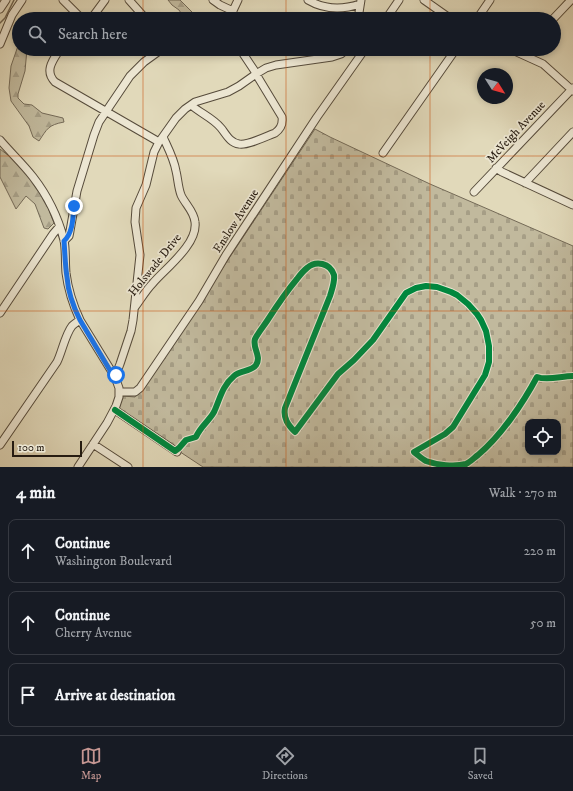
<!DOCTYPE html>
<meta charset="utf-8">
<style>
body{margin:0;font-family:"IM FELL DW Pica",serif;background:#242831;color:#f1f3f6}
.controls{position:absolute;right:12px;bottom:12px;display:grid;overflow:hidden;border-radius:8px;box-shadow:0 2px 6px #0003}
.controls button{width:36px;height:36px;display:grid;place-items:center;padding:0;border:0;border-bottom:1px solid #363941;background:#171b24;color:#f1f3f6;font:20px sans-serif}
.compass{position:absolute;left:477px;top:68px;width:36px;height:36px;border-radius:50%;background:#171b24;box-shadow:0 2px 6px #0003;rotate:127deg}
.scale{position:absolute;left:12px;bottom:10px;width:70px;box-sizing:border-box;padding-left:4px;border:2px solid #271c11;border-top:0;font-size:11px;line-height:14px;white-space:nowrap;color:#271c11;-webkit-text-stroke:3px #ece6d2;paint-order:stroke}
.stop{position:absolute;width:12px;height:12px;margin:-9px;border:3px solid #1a73e8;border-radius:50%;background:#fff}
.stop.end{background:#1a73e8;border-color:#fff;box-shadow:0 1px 4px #0008}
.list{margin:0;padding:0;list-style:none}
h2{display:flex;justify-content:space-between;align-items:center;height:52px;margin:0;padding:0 16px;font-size:17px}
h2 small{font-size:13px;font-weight:400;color:#9ea1a6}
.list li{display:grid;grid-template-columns:26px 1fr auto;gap:12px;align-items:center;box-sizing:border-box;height:64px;margin:0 8px 8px;padding:0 8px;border:1px solid #363941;border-radius:8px}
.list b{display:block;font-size:15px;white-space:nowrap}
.list p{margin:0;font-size:13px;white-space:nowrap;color:#9ea1a6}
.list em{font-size:13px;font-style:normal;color:#9ea1a6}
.icon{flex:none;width:22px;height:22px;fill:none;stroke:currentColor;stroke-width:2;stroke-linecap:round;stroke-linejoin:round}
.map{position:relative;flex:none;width:573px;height:467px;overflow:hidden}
.search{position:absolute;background:#171b24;box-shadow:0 2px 6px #0003;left:12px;right:12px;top:12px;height:44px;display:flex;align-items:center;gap:10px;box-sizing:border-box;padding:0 14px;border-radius:22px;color:#9ea1a6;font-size:15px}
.sheet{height:268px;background:#171b24}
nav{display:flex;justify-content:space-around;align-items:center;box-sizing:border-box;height:56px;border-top:1px solid #363941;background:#171b24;font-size:11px;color:#9ea1a6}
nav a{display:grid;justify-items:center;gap:2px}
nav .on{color:#c59692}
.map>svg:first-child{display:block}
.forest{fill:url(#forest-firs);stroke:#746a57}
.cemetery{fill:url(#cemetery-stones);stroke:#746a57;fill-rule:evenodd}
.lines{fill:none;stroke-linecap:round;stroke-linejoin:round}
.stream{stroke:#716754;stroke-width:1.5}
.minor-casing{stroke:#564b3b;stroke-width:9}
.minor{stroke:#ece6d2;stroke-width:7}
.cycleway-casing{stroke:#ece6d2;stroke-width:8}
.cycleway{stroke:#00873e;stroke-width:6}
.route{stroke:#1a73e8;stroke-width:5}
.grid{fill:none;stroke:#cb500d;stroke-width:1;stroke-opacity:0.55}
.labels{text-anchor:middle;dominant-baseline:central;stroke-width:3.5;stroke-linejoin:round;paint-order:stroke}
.street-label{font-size:12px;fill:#271c11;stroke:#ece6d2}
</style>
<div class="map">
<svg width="573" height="467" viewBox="0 0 573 467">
<defs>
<pattern id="forest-firs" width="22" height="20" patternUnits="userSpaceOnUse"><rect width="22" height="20" fill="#c1b99d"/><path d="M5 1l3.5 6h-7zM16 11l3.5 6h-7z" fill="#a69e86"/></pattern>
<pattern id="cemetery-stones" width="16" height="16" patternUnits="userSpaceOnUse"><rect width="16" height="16" fill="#c1b99d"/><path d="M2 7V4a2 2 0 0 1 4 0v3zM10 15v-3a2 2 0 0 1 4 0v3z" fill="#a69e86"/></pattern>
</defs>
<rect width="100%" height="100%" fill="#e1d9ba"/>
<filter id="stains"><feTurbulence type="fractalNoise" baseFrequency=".005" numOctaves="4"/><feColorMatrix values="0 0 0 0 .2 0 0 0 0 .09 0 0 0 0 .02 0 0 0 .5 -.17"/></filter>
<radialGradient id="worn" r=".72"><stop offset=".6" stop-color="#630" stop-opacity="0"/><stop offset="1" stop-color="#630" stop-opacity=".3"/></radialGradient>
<path class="forest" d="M168,0h12l19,19h-14l-6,-9 -7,-5z
M19,43v6h8l-2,22 -7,23v4l6,6 8,1 10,8 21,5 1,4c-16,3 -17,7 -25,19l-6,-4 -4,-11 -18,-25 -2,-13 2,-22z
M0,149l18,14 25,31 11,29 -6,6 -4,-1 -9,-24 -9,-8 -10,13 -16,-32z"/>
<path class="cemetery" d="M315,129l15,8 100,47 143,62v221h-370l-85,-56 5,-15 12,1 63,-92zM528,422h30v30h-30z"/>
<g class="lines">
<path class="stream" d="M0,23l5,-5 9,-18"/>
<defs>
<path id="minor" d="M63,0l19,19
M129,0l17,19
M213,0l7,5 13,6
M308,0c17,10 34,10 52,4
M424,0l27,19
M0,9l6,-9
M91,19l14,-19
M229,19l9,-19
M358,19l3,-19
M386,19l13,-19
M477,19l13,-19
M553,19l18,-19
M0,44l12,-29 10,-15
M60,49c-7,11 -16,22 -5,33l104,60
M510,49l33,15 30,27
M191,105c9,8 22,13 30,23 5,6 9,15 18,16 8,2 28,-8 36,-11 6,-4 8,-9 7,-16l-23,-38 -5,-9 -14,-21
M0,140c11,13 23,24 33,37 14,18 25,40 31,63 2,10 1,22 2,33 2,16 7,32 14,47l35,57 4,11v9l-3,9 -9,17 -29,44
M383,153l73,-104
M496,168l6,4 71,33
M525,183l48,-51
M474,192l99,-104
M64,241l5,-5 1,-5 7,-40 17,-56 5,-13 31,-46 14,-14 18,-13
M135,307c6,-8 11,-17 18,-24 13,-15 45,-39 42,-61 -1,-11 -10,-18 -14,-27 -3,-8 -3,-16 -5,-24 -2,-12 -8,-23 -13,-34
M0,313l53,-79 6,-7
M115,377l5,-13 11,-33 2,-11 7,-65 -5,-33 1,-14 10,-23 8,-33 5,-10 17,-24 9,-9 10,-7 33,-10 11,-6 17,-12 10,-6 10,-3 56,-8 9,-3 6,-5
M119,392h16l5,-4 59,-87 27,-46 91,-138 48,-68
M115,410l62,42
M93,444l35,23
M0,445l57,-83c5,-10 8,-27 15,-36 2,-2 5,-4 8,-6"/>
</defs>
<use href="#minor" class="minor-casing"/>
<use href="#minor" class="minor"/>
<defs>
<path id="cycleway" d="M115,410l60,41 4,-3 7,-8 10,-3c4,-10 13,-16 18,-25 6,-13 8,-26 20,-36 6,-6 17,-4 22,-11 6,-9 -4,-17 -1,-26 3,-6 8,-12 12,-18 9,-14 19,-29 30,-42 3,-4 6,-8 10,-11 9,-8 23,-5 27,7 1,7 -2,14 -4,21l-45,112c-2,10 3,17 10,24l43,-58 16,-14 19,-20 33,-47 10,-5 10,-2 11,1 14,5 6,3 11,9 9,10 4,6 5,11 3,15v16l-4,13 -32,52 -8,7 -31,18c4,3 8,7 12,9 11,4 28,6 40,3 4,-2 8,-6 12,-9 23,-19 45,-52 59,-78 11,4 24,-1 36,-1"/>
</defs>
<use href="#cycleway" class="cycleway-casing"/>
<use href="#cycleway" class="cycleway"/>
</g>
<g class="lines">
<path class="route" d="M74,206c-1,11 -1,27 -10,35 1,12 1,24 3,36 1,15 6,29 13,43l34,57 2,-2"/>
</g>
<path class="grid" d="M143,0v19M286,0v19M430,0v19M143,49v418M286,49v418M430,49v418M0,156h573M0,311h573"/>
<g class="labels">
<g class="street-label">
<text transform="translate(516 132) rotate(-47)">McVeigh Avenue</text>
<text transform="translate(236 221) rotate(-57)">Enslow Avenue</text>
<text transform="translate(155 265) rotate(-51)">Holswade Drive</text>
</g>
</g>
<rect width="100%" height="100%" filter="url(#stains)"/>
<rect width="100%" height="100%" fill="url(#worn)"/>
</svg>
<div class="controls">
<button><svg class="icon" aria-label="locate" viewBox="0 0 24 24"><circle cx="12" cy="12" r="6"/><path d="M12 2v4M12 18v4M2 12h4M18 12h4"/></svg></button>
</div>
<svg class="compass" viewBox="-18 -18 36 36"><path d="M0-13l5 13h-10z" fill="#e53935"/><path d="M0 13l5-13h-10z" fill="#9ea1a6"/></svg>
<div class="scale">100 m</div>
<div class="stop" style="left:116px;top:375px"></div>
<div class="stop end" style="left:74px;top:206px"></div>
<div class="search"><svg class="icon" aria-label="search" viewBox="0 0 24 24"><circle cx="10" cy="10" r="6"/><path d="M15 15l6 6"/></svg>Search here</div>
</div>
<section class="sheet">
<h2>4 min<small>Walk · 270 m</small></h2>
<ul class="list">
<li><svg class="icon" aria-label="ahead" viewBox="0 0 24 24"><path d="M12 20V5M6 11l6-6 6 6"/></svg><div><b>Continue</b><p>Washington Boulevard</p></div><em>220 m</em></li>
<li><svg class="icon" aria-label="ahead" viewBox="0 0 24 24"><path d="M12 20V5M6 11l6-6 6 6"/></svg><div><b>Continue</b><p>Cherry Avenue</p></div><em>50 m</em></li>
<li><svg class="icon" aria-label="arrive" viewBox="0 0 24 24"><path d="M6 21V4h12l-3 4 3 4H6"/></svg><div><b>Arrive at destination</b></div></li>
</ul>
</section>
<nav>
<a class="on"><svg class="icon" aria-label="map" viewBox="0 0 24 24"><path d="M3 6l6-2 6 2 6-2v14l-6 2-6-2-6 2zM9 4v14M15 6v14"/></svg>Map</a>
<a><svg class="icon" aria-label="directions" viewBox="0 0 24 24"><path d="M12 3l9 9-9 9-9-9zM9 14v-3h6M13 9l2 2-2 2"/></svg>Directions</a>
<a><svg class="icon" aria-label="saved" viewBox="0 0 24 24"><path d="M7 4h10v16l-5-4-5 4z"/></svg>Saved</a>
</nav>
